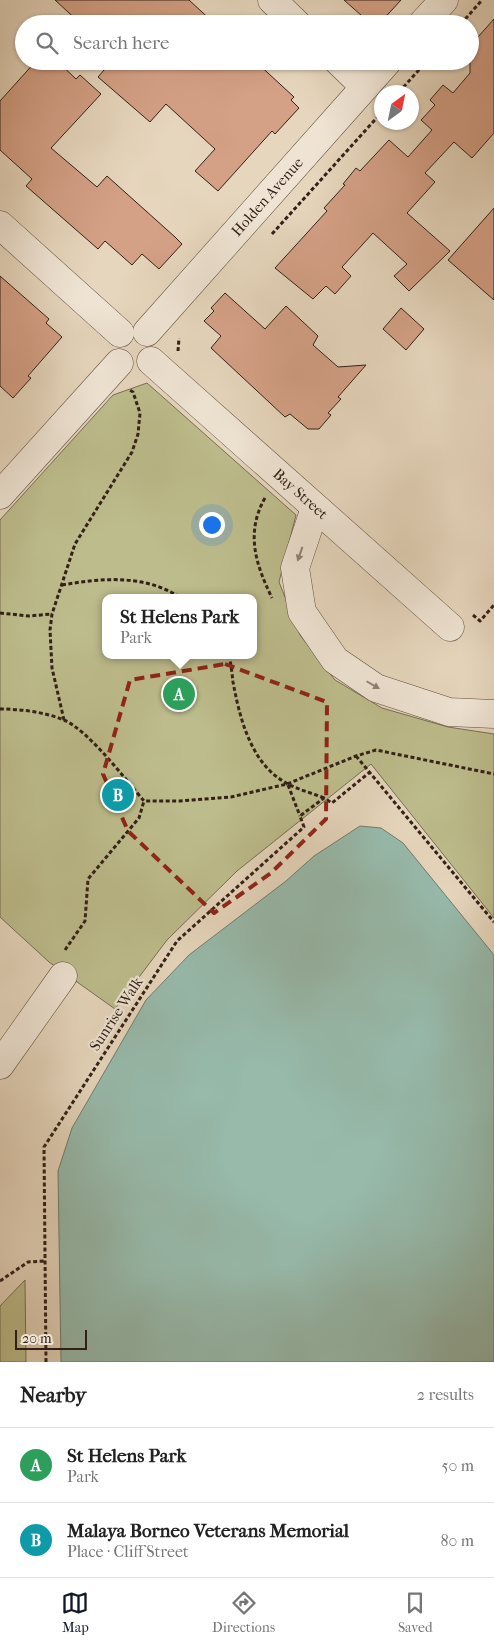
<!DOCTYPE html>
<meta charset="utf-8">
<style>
body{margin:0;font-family:"IM FELL French Canon",serif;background:#f6f6f6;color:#222}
.compass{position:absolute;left:374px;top:85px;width:45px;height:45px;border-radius:50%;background:#fff;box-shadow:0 1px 4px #0004;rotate:33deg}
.scale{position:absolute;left:15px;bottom:12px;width:72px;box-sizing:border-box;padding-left:5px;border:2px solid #322018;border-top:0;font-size:14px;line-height:18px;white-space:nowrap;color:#322018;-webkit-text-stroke:4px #efe4d4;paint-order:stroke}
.you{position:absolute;left:211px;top:524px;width:18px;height:18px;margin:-12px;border:4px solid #fff;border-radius:50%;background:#1a73e8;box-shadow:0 0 0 8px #1a73e833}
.badge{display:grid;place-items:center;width:32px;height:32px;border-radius:50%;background:#111827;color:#fff;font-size:16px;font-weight:700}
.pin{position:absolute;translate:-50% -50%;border:2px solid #fff;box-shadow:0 1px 5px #0006}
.popup{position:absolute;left:102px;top:594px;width:155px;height:65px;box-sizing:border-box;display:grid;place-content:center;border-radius:10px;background:#fff;filter:drop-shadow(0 1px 4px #0005);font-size:16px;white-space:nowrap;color:#767676}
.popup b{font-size:19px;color:#222}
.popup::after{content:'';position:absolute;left:50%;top:100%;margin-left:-10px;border:10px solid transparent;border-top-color:#fff}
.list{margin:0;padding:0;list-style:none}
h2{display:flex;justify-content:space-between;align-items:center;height:65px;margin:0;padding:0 20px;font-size:21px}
h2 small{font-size:16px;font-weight:400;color:#767676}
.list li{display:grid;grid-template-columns:32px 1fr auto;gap:15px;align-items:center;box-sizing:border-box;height:75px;padding:0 20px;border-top:1px solid #e0e0e0}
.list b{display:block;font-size:19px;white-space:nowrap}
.list p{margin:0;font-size:16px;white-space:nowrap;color:#767676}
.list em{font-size:16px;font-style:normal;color:#767676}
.icon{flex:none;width:28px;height:28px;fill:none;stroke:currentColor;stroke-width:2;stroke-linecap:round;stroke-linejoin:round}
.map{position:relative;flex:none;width:494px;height:1362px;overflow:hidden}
.search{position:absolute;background:#fff;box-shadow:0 1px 4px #0004;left:15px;right:15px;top:15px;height:55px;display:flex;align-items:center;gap:12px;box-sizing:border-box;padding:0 18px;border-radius:28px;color:#767676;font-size:19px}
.sheet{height:215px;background:#fff}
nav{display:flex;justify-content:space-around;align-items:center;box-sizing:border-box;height:70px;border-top:1px solid #e0e0e0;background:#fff;font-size:14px;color:#767676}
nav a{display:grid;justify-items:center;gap:2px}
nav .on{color:#111827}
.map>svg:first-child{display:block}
.green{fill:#bdbc8c;stroke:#786e52;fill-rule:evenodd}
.water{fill:#97baab;stroke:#6f7c70}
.building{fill:#d4a086;stroke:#322018}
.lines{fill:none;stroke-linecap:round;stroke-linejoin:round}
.minor-casing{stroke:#5f4e41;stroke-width:29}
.path{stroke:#322018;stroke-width:3;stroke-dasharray:4 2.5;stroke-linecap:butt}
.minor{stroke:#efe4d4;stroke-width:28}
.oneway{fill:#908276}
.marked{fill:none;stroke:#8f2418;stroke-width:4;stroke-dasharray:10 6;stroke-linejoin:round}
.labels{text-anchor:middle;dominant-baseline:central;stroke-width:4.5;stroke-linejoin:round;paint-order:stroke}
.street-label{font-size:15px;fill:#322018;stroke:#efe4d4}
</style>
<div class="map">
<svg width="494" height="1362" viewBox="0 0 494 1362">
<rect width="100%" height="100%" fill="#e6d6bd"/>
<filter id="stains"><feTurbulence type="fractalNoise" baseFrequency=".004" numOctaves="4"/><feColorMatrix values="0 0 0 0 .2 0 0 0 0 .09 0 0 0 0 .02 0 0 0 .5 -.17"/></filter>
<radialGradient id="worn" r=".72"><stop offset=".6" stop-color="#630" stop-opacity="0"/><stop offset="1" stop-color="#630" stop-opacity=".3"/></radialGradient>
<path class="green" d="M147,383l149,132 -17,67 21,53 35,45 47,28 66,19 46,7v184l-123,-154 -134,107 -70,69 -52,69 -66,-47 -49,-45v-397l113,-125zM105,598h148v57h-148z
M25,1280l1,82h-26v-56z"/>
<path class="water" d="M360,826l21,2 22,15 91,112v407h-433l-3,-191 14,-43 74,-128 43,-45 97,-74 28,-25z"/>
<path class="building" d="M55,0h134l26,24h-134z
M344,0h57l-22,24h-8z
M494,19v114l-22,25 -18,-16 -29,31 10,9 -28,31 43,38 -41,40 -15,-15 13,-12 -34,-31 -31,34 9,9 -16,18 -9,-8 -13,13 -38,-31 52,-57 -3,-3 21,-23 -2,-1 13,-16 4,3 29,-31 19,17 24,-27 -11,-10 14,-15 -5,-5 13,-15 10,8 17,-20v-27z
M36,61h21l19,18 4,-4 21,19 -50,54 46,39 10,-11 68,61 7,7 -23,25 -17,-15 -10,11 -27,-24 -7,8 -72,-63 6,-7 -32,-29v-49z
M112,61h143l39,36 -3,3 8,8 -24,26 -3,-3 -54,60 -23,-20 20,-22 -49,-45 -16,18 -52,-45z
M494,208v92l-46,-40z
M0,276l49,43 -3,4 16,14 -34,39 3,2 -18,20 -13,-12z
M225,293l40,36 21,-23 32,30 -5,9 25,22 28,-2 -28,32 3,2 -13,14 3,2 -12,14h-11l-18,-15 -5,3 -74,-69 10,-12 -17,-15 10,-10 -3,-3z
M401,308l23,21 -18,21 -23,-21z"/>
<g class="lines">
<defs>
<g id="minor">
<path d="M272,0l25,24"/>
<path d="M422,24l22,-24"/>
<path d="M338,61l27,26"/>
<path d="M0,225l120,108"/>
<path id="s1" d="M147,332l241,-271"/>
<path id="s2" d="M151,361l299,266"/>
<path d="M0,495l119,-132"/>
<path d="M315,508l-20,60 7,44 33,48 41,28 73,24 45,2"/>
<path d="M0,1065l63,-89"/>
</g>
</defs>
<use href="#minor" class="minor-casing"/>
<path class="path" d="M461,24l21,-24
M399,92l28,-31
M272,234l110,-122
M178,351l1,-13
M265,498c-20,35 -9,67 7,100
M62,585c40,-7 83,-11 119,13
M0,613l29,3 23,-2
M473,615l7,6 14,-16
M229,655c2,9 3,18 4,27 7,37 18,83 55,102 11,6 24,9 36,14
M0,709c20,0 45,3 64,11 25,11 61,59 80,81h36l51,-4 56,-13 69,-28 20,-6 118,24
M64,720l-12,-52 -2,-38 2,-16 23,-70 57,-92 6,-18 2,-21 -7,-21 -5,-3
M356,756l138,166
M288,785l12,31
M65,950l20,-29 3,-42 51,-61 5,-17
M0,1281l28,-19 17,-1
M46,1362l-2,-215 133,-206 127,-114 -4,-11 24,-18 8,5 38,-31"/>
<use href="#minor" class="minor"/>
</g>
<defs><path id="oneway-solid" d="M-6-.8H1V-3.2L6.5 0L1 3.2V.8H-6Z" transform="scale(1.25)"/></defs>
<g class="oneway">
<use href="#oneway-solid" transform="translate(300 554) rotate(109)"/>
<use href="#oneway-solid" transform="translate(373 685) rotate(30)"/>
</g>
<path class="marked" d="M225,664l102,38 -1,117 -55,54 -57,40 -86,-82 -25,-57 27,-94z"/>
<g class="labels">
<g class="street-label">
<text stroke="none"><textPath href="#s1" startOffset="181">Holden Avenue</textPath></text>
<text stroke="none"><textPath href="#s2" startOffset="200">Bay Street</textPath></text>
<text transform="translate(116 1014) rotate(-57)">Sunrise Walk</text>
</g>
</g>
<rect width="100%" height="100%" filter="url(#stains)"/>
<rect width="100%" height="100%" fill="url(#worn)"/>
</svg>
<svg class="compass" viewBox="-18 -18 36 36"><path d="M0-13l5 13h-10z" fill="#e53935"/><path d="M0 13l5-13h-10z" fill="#767676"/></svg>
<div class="scale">20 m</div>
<div class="you"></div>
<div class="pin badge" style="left:179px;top:694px;background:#2e9e5b">A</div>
<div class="popup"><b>St Helens Park</b>Park</div>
<div class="pin badge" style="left:118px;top:795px;background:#0f9aa8">B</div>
<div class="search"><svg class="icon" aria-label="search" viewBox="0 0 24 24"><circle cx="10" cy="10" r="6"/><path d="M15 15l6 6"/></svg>Search here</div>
</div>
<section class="sheet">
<h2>Nearby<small>2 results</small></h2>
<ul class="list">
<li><span class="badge" style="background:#2e9e5b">A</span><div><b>St Helens Park</b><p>Park</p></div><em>50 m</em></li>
<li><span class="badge" style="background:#0f9aa8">B</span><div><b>Malaya Borneo Veterans Memorial</b><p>Place · Cliff Street</p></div><em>80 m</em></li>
</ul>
</section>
<nav>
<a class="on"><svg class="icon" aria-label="map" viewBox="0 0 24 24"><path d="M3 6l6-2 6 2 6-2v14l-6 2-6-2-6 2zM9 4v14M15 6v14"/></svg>Map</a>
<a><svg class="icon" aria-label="directions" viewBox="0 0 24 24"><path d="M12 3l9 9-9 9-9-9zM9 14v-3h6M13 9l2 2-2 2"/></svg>Directions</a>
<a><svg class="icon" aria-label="saved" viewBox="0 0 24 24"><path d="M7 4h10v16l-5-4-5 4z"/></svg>Saved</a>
</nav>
